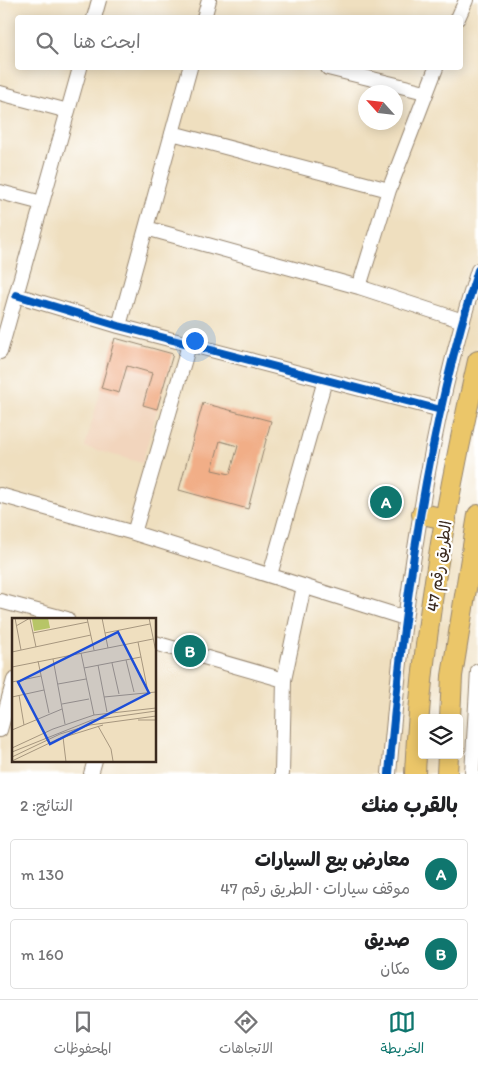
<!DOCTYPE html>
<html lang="ar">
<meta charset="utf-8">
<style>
body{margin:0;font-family:Itim,"Playpen Sans Arabic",sans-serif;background:#f6f6f6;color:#202124;direction:rtl}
.controls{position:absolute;right:15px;bottom:15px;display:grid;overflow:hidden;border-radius:5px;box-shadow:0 2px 12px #0003}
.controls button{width:45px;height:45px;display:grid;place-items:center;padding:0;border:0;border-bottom:1px solid #e0e0e0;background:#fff;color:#202124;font:25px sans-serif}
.compass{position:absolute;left:358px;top:85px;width:45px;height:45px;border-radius:50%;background:#fff;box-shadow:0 2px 12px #0003;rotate:297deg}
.you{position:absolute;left:194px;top:340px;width:18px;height:18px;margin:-12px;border:4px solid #fff;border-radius:50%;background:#1a73e8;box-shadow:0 0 0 8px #1a73e833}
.badge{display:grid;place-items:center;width:32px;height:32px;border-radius:50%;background:#0f766e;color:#fff;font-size:16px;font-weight:700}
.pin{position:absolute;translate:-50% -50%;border:2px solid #fff;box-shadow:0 1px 5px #0006}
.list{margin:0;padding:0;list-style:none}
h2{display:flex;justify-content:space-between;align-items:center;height:65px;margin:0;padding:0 20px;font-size:21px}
h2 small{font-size:16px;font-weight:400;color:#757577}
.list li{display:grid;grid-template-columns:32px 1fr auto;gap:15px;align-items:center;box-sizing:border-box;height:70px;margin:0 10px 10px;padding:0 10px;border:1px solid #e0e0e0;border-radius:5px}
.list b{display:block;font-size:19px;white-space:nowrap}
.list p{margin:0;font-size:16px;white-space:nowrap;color:#757577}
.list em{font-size:16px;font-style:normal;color:#757577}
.icon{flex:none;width:28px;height:28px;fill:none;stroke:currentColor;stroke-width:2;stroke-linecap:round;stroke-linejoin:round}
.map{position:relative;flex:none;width:478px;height:774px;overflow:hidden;direction:ltr}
.search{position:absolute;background:#fff;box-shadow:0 2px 12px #0003;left:15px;right:15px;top:15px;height:55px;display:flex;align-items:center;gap:12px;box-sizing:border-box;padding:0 18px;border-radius:5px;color:#757577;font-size:19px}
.sheet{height:225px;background:#fff}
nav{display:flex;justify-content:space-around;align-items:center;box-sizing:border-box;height:70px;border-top:1px solid #e0e0e0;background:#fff;font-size:14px;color:#757577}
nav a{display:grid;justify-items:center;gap:2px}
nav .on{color:#0f766e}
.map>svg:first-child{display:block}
.built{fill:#f2d5bd}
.building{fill:#f1ae87;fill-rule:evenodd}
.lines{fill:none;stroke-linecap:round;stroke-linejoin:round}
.minor-casing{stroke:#95846e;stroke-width:16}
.highway-casing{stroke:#95846e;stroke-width:22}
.minor{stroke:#fff;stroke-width:14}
.highway{stroke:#ebc669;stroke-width:20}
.cycleway-casing{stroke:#fff;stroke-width:11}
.cycleway{stroke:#0057b8;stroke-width:8}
.labels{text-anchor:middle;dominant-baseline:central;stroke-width:4.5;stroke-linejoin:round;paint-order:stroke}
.street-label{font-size:16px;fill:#3b2a1e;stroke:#fff}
.inset-road{fill:none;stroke:#a7977f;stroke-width:1}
.view{fill:#1d4ed8;fill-opacity:0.15;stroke:#1d4ed8;stroke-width:2.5}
.inset-edge{fill:none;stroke:#3b2a1e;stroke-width:2.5}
</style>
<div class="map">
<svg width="478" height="774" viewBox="0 0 478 774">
<rect width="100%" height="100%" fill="#fff"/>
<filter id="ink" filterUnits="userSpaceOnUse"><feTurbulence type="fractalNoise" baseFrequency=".02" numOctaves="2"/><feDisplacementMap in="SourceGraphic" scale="10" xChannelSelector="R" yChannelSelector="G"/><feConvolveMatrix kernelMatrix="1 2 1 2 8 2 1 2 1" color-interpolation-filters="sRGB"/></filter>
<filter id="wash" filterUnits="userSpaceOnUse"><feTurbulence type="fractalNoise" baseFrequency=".0096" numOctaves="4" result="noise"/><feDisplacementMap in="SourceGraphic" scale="20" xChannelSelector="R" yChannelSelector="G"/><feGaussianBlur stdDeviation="1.12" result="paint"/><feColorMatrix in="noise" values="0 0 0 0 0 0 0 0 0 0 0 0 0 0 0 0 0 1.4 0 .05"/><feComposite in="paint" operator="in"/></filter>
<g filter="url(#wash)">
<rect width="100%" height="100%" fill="#efdfbf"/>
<path class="built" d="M115,338l58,16 -31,109 -57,-16z"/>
<g id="blocks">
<path class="building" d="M115,338l58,16 -16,55 -14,-4 9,-32 -25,-7 -8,27 -18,-5z
M203,403l68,18 -23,88 -69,-19zM220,441l18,5 -8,28 -18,-4z"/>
</g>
</g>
<g filter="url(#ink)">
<use href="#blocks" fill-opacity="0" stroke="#95846e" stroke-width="1"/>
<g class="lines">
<defs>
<path id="minor" d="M94,18l5,-18
M204,18l5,-18
M458,18l8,-18
M328,68l97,24
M0,93l68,18
M172,133l217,57
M0,192l42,11
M146,228l213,59 104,34
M359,287l30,-97 47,-122
M16,295l103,31 322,84
M119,326l71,-258
M0,352l80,-284
M0,495l134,38 271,85
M134,533l55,-188
M270,575l55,-195
M0,601l67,18
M155,643l129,37
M0,730l14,-50
M91,774l4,-14
M282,774l2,-94 20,-94
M389,774c14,-165 38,-346 89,-504
M472,774l6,-103"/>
<path id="highway" d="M422,514l24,5
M450,718l2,-42 26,-161
M415,774c6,-136 32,-280 63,-413
M447,774l1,-19"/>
</defs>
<use href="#minor" class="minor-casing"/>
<use href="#highway" class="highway-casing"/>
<use href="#minor" class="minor"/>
<use href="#highway" class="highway"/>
<defs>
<path id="cycleway" d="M16,295l103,31 322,84
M389,774c14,-165 38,-346 89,-504"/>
</defs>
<use href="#cycleway" class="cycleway-casing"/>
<use href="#cycleway" class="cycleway"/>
</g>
</g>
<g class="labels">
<g class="street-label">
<text transform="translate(439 566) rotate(-81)">الطريق رقم 47</text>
</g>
</g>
<g transform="translate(12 618)">
<rect width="144" height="144" fill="#efdfbf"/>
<path d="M36,0l2,10 -16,3 -2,-12z" fill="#b7c567"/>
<path class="inset-road" d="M3,0l6,32M75,0l7,32M90,0l6,30M137,0l7,34M18,1l6,28M4,8l14,-8M21,15l55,-11M93,15l45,-9M126,24l10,50M0,34l79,-17M69,35l13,62M41,41l12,65M114,42l8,32M26,43l11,52M100,45l7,31M86,47l9,47M0,49l141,-28M72,50l57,-11M0,64l29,-6M46,66l28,-5M7,77l5,30M0,79l32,-7M92,79l52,-5M50,86l27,-5M126,102h18M86,108l13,23 2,12M0,112l50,-21M51,119l3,25M0,130l41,-19 41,-14 62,-7M0,134l80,-32 64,-9M0,139l48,-23 30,-9 66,-9M0,143l46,-22 45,-14"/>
<path class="view" d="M106,14l31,61 -99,51 -32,-62z"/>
<rect width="144" height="144" class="inset-edge"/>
</g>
</svg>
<div class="controls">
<button><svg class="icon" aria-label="layers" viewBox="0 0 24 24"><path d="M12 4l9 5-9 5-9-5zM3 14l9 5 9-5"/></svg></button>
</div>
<svg class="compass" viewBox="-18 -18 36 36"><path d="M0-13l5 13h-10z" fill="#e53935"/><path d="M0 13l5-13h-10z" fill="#757577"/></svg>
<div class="you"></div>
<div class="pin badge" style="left:386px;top:502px">A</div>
<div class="pin badge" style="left:190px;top:651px">B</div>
<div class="search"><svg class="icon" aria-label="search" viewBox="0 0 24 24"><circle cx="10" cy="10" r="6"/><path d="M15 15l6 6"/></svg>ابحث هنا</div>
</div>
<section class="sheet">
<h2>بالقرب منك<small>النتائج: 2</small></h2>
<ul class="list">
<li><span class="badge">A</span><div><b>معارض بيع السيارات</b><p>موقف سيارات · الطريق رقم 47</p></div><em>130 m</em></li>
<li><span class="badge">B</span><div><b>صديق</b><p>مكان</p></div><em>160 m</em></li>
</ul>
</section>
<nav>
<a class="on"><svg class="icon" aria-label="map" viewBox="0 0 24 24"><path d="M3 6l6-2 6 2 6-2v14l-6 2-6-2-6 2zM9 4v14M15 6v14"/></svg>الخريطة</a>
<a><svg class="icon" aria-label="directions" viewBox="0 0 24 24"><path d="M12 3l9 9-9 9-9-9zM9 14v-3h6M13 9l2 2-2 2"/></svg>الاتجاهات</a>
<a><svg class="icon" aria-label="saved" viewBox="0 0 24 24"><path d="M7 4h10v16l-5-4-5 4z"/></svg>المحفوظات</a>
</nav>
